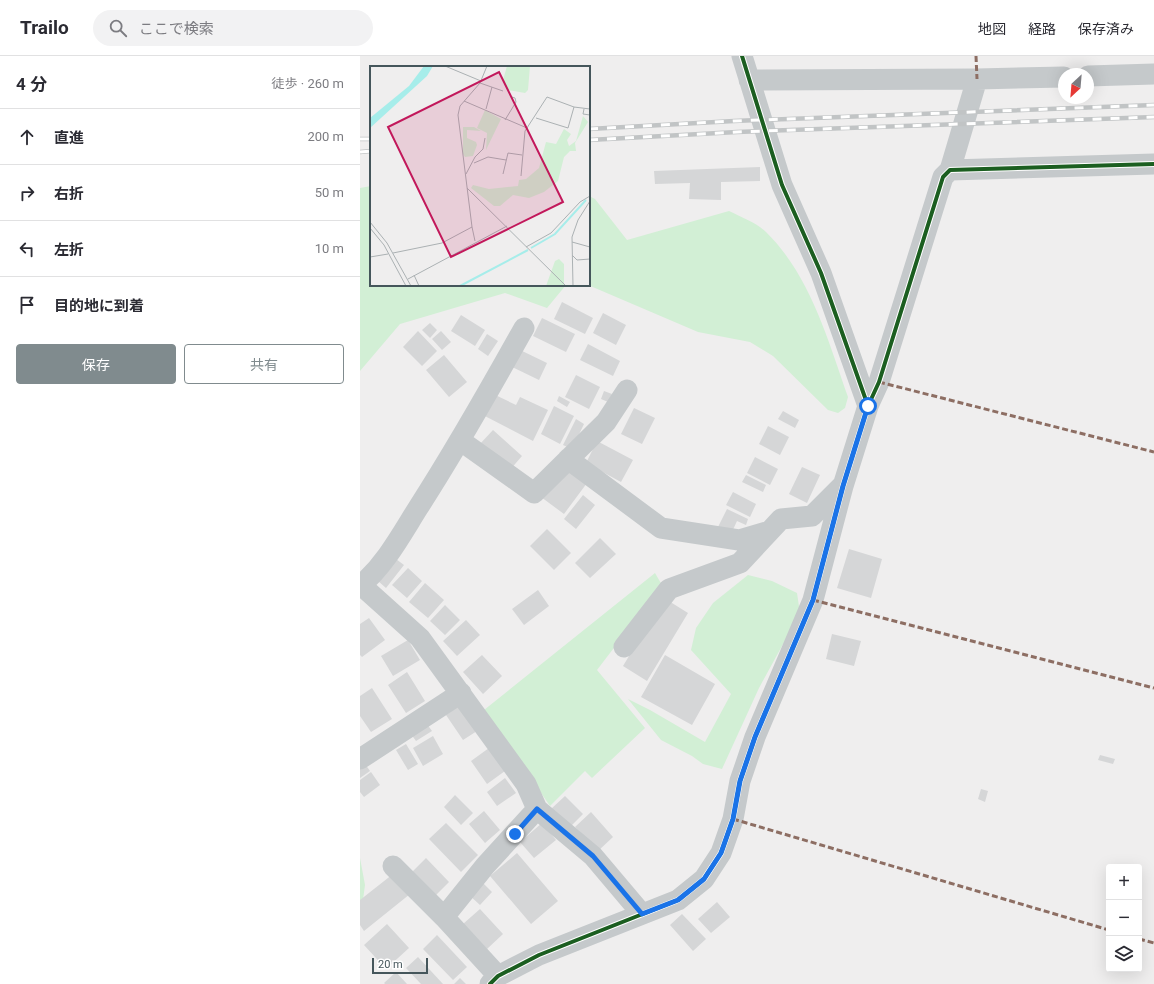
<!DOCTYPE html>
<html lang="ja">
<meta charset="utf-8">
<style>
body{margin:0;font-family:Roboto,"Noto Sans JP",sans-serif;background:#f2f2f3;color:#2b2b33}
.controls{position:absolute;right:12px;bottom:12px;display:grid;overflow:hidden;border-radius:4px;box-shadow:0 4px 16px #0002}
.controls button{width:36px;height:36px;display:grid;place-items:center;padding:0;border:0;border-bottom:1px solid #e1e1e2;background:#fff;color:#2b2b33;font:20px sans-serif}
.compass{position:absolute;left:698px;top:12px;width:36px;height:36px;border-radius:50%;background:#fff;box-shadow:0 4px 16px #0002;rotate:206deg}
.scale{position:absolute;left:12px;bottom:10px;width:56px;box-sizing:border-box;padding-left:4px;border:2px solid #45565b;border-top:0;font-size:11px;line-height:14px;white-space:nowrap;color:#45565b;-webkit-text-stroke:3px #fff;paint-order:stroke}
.stop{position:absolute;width:12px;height:12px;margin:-9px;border:3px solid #1a73e8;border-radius:50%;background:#fff}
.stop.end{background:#1a73e8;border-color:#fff;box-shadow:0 1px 4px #0008}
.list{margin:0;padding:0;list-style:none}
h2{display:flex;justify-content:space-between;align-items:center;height:52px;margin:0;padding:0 16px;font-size:17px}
h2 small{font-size:13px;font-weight:400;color:#7c7c81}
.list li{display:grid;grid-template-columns:26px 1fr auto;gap:12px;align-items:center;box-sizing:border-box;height:56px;padding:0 16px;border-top:1px solid #e1e1e2}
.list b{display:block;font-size:15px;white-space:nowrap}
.list em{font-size:13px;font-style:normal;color:#7c7c81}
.actions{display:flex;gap:8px;padding:12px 16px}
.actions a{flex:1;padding:9px 0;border:1px solid #808b8e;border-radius:4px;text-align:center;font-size:14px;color:#808b8e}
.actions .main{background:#808b8e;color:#fff}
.icon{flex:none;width:22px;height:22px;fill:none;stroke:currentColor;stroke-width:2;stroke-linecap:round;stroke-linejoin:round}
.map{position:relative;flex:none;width:794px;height:928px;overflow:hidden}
header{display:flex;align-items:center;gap:24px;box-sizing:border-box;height:56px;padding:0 20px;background:#fff;border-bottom:1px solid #e1e1e2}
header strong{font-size:19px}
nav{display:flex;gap:22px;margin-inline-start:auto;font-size:14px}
.search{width:280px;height:36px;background:#f2f2f3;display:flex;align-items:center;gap:10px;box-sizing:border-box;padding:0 14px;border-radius:22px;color:#7c7c81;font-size:15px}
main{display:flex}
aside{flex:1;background:#fff}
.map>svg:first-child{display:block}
.green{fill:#d2efd5}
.building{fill:#d5d6d7}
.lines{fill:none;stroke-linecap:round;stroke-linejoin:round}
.minor{stroke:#c5c9cb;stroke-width:21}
.rail-casing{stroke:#c1c4c5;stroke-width:4.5}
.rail{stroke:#fff;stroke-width:3;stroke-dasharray:9;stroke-linecap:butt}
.quiet{stroke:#8d6e63;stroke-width:3;stroke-dasharray:6 3;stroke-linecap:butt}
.cycleway-casing{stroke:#fff;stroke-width:6}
.cycleway{stroke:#1b5e20;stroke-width:4}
.route{stroke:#1a73e8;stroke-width:5}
.inset-river{fill:none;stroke:#a6edea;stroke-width:2}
.inset-road{fill:none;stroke:#abb1b3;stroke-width:1}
.view{fill:#c2185b;fill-opacity:0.15;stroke:#c2185b;stroke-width:2}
.inset-edge{fill:none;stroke:#45565b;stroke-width:2}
</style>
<header>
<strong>Trailo</strong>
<div class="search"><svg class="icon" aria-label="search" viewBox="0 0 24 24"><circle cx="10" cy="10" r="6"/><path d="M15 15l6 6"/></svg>ここで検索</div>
<nav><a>地図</a><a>経路</a><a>保存済み</a></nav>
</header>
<main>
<aside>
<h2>4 分<small>徒歩 · 260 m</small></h2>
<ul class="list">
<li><svg class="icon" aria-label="ahead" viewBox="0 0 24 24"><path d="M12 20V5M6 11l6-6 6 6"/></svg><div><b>直進</b></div><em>200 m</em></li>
<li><svg class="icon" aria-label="right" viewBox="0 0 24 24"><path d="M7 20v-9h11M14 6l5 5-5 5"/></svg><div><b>右折</b></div><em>50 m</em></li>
<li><svg class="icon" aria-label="left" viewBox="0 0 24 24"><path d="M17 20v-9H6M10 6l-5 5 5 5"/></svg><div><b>左折</b></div><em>10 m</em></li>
<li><svg class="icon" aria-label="arrive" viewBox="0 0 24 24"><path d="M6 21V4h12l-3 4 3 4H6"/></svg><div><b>目的地に到着</b></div></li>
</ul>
<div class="actions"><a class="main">保存</a><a>共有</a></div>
</aside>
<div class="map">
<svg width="794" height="928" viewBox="0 0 794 928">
<rect width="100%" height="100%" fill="#efeeee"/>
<path class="green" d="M11,130v99h195l-19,23 -42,-15 -105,31 -40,47v-183z
M229,140l6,3 32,41 102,-29c12,6 28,12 37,21 44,43 62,108 82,165l-3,11 -7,5 -10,-3 -55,-54 -23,-14 -52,-10 -110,-47z
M295,517l7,12 -65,85 48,58 -53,50 -7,-7 -35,35 -66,-96z
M388,519l24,6 25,12 3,20 -41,75 -37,81 -19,-5 -11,-8 -31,-16 -33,-41 22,11 55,32 26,-48 -40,-44 5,-22 17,-25z
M0,802l5,27 -5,37z"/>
<path class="building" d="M400,111v14l-39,1v18l-32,-1 1,-16 -35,1 -1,-13z
M202,246l31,16 -8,16 -31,-15z
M243,257l23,12 -10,20 -23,-12z
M101,259l24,15 -10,16 -24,-15z
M182,262l33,16 -9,18 -33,-16z
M70,267l7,7 -7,8 -8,-8z
M58,275l19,20 -15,15 -19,-19z
M81,275l10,11 -9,8 -10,-11z
M127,278l11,7 -10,15 -10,-7z
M228,288l32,17 -7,15 -33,-16z
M156,292l31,15 -8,17 -31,-15z
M84,299l23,27 -18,15 -23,-27z
M216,319l24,12 -11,22 -24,-12z
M244,335l8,3 -4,8 -7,-3z
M129,336l27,13 4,-8 28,13 -15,31 -54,-28z
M199,340l11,6 -3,5 -10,-6z
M194,350l20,10 -14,28 -19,-10z
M274,352l21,10 -13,26 -21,-10z
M423,355l16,9 -4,8 -17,-9z
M216,363l8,5 -12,25 -9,-4z
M408,370l21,11 -9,18 -21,-11z
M133,374l29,26 -13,15 -30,-26z
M237,385l36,19 -12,22 -35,-19z
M395,401l23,12 -8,16 -23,-12z
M204,410l23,17 -23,31 -23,-17z
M442,411l18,8 -13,28 -18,-9z
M386,419l20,10 -3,7 -21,-10z
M373,436l23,12 -6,13 -24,-12z
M223,439l12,10 -19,24 -12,-10z
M367,453l21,10 -2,6 -9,-4 -6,13 -13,-7z
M187,473l24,24 -17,17 -24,-24z
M240,482l16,16 -26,24 -15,-15z
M489,493l33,10 -11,39 -34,-10z
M36,503l8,6 -18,23 -8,-7z
M48,512l14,13 -15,17 -15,-13z
M65,527l19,17 -16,18 -19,-16z
M178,534l11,16 -25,19 -12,-16z
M304,542l24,15 -41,68 -24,-15z
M85,549l15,15 -15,15 -15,-14z
M9,562l16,22 -23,17 -2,-2v-31z
M106,564l14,15 -23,21 -14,-15z
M472,578l29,7 -7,25 -28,-7z
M48,584l12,20 -27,16 -12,-20z
M122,599l20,21 -19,18 -20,-22z
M305,599l50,29 -23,41 -51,-28z
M47,616l18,29 -19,12 -18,-28z
M12,632l20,31 -21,13 -11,-16v-20z
M99,650l18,25 -14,9 -17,-25z
M64,664l8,11 -16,10 -8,-11z
M73,680l10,18 -20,12 -10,-18z
M46,688l12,20 -10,6 -12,-20z
M129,692l16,23 -18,13 -16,-23z
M740,699l15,4 -2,5 -15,-4z
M5,708l5,7 -10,7v-10z
M11,716l9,13 -16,12 -4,-5v-12z
M145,722l11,15 -19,13 -10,-14z
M621,733l7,2 -3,11 -7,-3z
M95,739l18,18 -12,12 -17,-18z
M205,740l18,18 -14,14 -18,-19z
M124,755l16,19 -15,13 -16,-19z
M231,756l22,25 -15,14 -23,-24z
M86,767l32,32 -17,17 -32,-33z
M182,767l14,17 -22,18 -14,-16z
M157,797l41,48 -27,23 -41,-48z
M66,802l23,24 -15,15 -23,-24z
M33,818l17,20 -46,37 -4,-6v-25z
M122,826l10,10 -12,13 -11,-10z
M357,846l13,15 -19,16 -13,-14z
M120,853l23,25 -16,15 -24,-25z
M322,858l24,25 -13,12 -23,-26z
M27,868l22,24 -23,21 -22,-24z
M77,879l30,32 -14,13 -30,-31z
M58,901l25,27h-22l-15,-16z
M36,916l11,12h-22l-1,-1z
M100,922l6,6h-12z"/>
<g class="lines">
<path class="minor" d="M382,0l40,129 39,88 47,133
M728,20l66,-2
M389,24l228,-1 87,-2
M590,114l27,-91
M101,385l73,52 72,-71 21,-32
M208,403l93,69 78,12 31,-9
M1,529l59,53 106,146 11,25 56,47 49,58
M0,530c25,-21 41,-51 58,-78 38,-59 72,-119 106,-180
M264,591l45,-58 71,-26 41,-44 31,-3 30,-30
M0,703l101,-66
M33,810l51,51 54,59
M84,861l41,-51 52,-57
M130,928l8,-8 41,-21 139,-55 26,-21 17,-26 12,-34 7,-38 15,-44 58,-137 30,-114 25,-80 11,-24 64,-205 7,-7 204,-6"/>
<defs>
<path id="rail" d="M229,73l145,-8 420,-16
M0,83h11
M229,84l148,-8 417,-15
M0,96l11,-1"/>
</defs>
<use href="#rail" class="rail-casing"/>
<use href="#rail" class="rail"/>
<path class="quiet" d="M616,0l1,23
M519,326l275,70
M453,544l341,88
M373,763l376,111
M779,883l15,4"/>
<defs>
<path id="cycleway" d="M382,0l40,129 39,88 47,133
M130,928l8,-8 41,-21 139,-55 26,-21 17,-26 12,-34 7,-38 15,-44 58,-137 30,-114 25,-80 11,-24 64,-205 7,-7 204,-6"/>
</defs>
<use href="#cycleway" class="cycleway-casing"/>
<use href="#cycleway" class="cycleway"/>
</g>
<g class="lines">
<path class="route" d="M155,778l22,-25 56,47 49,58 36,-14 26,-21 17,-26 12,-34 7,-38 15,-44 58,-137 30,-114 25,-80"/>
</g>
<g transform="translate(10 10)">
<rect width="220" height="220" fill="#efeeee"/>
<path d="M137,0h23l-2,24 -3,3 -17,-3 -3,-4 -2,-6zM115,44l16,9 -15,31 1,-17 -10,-5zM213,50l5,6 -13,21 1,8h-6l-6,6 -6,24 -14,11 -15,6 -16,-3 -13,11h-6l-23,-18 2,-3 16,4 29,-3 1,-6 7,-1 13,-11 7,-26 10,2 8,-15 7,5 -4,6 2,6 7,-5zM93,61h11l7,4 -14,-1v8l9,4 1,3 -4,11 -8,1 -2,-3zM189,193l5,5v21l-18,1 9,-25z" fill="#d2efd5"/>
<path d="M54,0h9l-6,10 -57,52v-10l39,-32z" fill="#a6edea"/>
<path class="inset-river" d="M161,182l24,-14 31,-34M90,220l68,-36"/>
<path class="inset-road" d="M75,0l36,15M110,17l23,8M94,35l63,27M116,43l6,-22M214,43l-1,5 7,1M166,52l32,10 6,-21M135,54l11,-18 -1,-4 -3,-1M104,97l14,-6 18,3M96,108l9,-17 8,-8 2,-11M133,108l5,-21 14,2M151,110l4,-45 22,-34 27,10 16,2M97,122l99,98M0,156l17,21 24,43M102,161l3,14M0,162l14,17 22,41M202,176l18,5M156,181l25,-14 29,-31 10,-6M23,187l49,-10 30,-16 -14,-112 2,-9 20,-23 7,-17M202,189l5,5 13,-1M0,191l18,-3M44,209l5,11M38,213l99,-53M203,220l-1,-49 6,-17 12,-19"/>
<path class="view" d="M129,6l64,130 -112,55 -63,-130z"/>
<rect width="220" height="220" class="inset-edge"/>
</g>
</svg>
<div class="controls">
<button>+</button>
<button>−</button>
<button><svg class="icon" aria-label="layers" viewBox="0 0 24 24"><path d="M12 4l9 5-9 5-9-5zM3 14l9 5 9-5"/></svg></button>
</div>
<svg class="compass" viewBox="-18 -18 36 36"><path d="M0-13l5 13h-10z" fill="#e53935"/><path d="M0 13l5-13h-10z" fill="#7c7c81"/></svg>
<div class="scale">20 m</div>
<div class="stop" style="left:508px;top:350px"></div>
<div class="stop end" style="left:155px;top:778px"></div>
</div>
</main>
